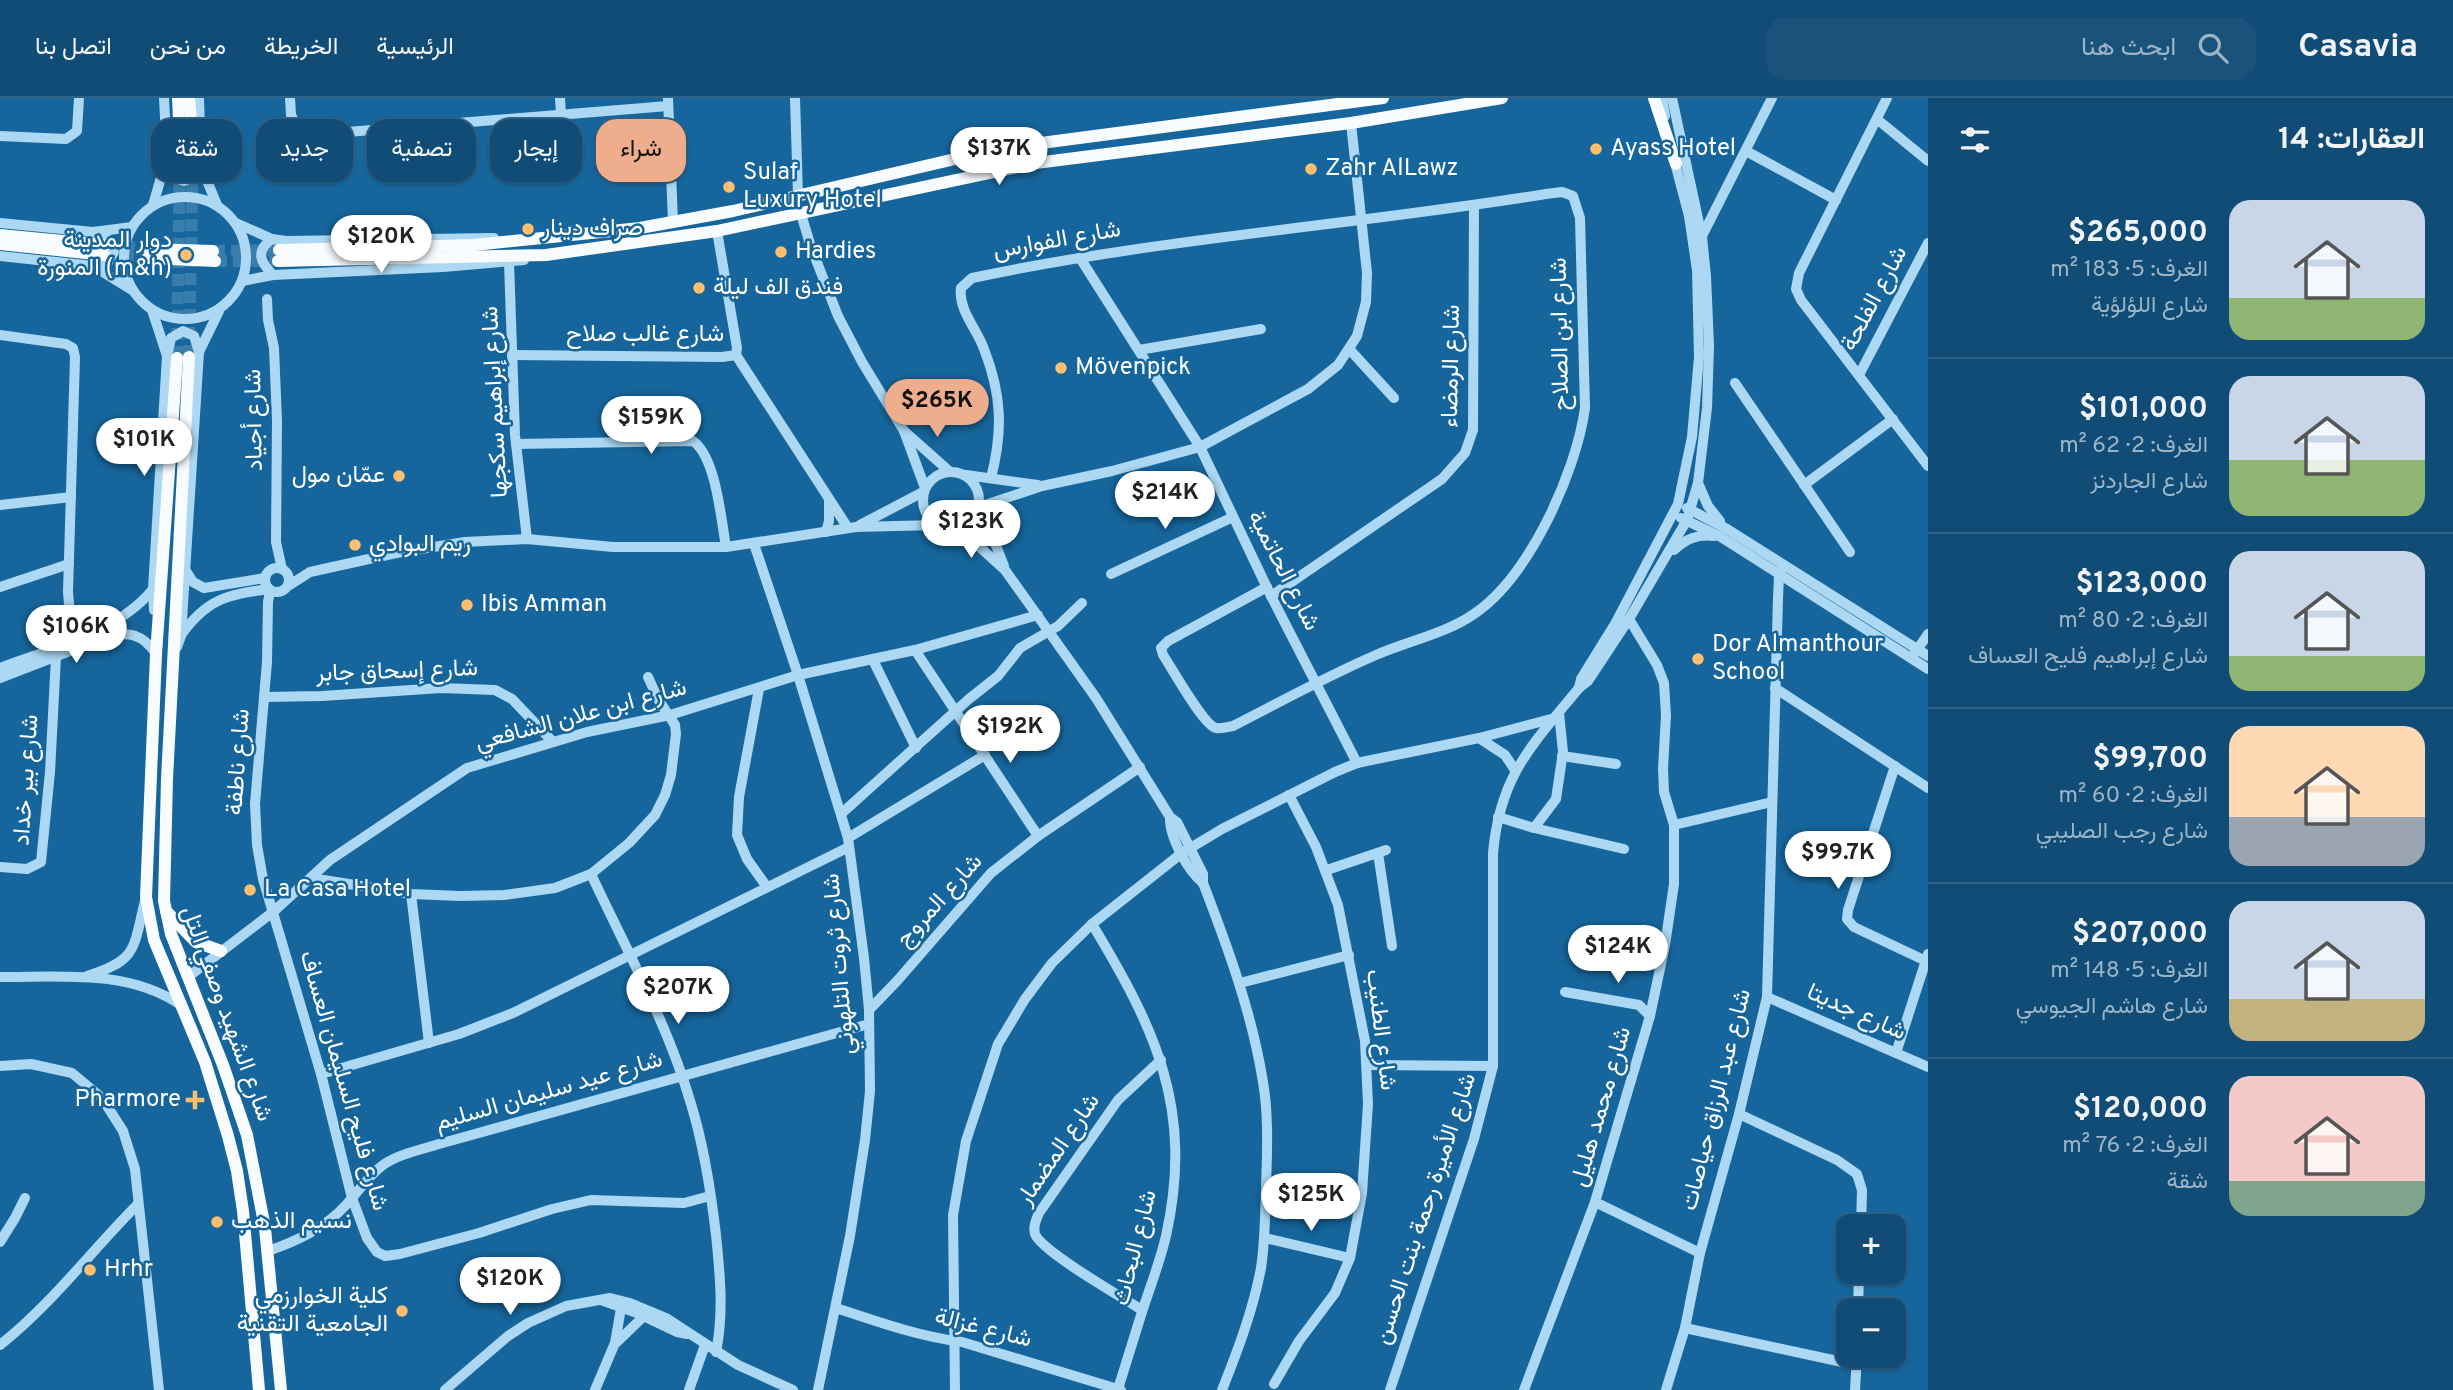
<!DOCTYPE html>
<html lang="ar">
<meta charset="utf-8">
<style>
:root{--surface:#104c76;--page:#19537b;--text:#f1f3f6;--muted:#9cb4c5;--line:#306388;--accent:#eead8d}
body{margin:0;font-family:Overpass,Vazirmatn,sans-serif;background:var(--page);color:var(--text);direction:rtl;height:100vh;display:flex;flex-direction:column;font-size:26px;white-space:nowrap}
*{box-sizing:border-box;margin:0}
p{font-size:23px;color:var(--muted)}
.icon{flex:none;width:38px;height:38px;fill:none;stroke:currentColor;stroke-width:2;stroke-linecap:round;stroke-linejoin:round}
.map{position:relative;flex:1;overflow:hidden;direction:ltr}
.side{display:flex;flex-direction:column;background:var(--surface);width:525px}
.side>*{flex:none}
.hud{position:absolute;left:21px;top:21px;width:665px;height:63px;direction:rtl;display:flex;gap:14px}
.buttons{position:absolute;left:1836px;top:1116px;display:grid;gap:14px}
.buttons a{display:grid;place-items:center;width:70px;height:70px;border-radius:14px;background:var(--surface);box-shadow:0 2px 5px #0004,0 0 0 2px var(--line);font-size:35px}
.price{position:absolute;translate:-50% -60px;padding:0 16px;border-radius:24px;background:#fff;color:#222;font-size:23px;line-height:46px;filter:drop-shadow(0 2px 4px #0008)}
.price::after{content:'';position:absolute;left:50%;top:42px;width:21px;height:16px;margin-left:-10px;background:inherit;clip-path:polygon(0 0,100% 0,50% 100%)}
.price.on{background:var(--accent);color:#111}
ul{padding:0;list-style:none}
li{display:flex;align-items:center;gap:21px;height:175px;padding:0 28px}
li+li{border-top:2px solid var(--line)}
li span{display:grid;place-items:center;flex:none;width:196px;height:140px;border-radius:21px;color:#555}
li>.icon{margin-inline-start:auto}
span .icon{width:84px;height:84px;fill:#fffc;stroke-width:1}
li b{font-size:30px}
h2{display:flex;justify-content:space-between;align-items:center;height:84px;padding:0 28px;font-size:30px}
.tag{padding:0 24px;border-radius:21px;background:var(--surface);box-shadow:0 2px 5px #0004,0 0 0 2px var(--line);font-size:24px;line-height:63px}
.tag.on{background:var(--accent);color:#111}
header{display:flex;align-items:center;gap:42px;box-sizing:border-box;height:98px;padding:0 35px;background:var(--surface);border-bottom:2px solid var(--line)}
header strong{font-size:33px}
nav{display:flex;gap:38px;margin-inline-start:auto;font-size:24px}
.search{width:490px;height:63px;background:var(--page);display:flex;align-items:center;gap:18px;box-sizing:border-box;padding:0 24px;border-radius:21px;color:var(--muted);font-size:26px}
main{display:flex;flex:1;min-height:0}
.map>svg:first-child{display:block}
</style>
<header>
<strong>Casavia</strong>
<div class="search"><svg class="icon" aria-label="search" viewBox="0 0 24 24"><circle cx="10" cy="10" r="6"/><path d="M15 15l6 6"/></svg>ابحث هنا</div>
<nav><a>الرئيسية</a><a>الخريطة</a><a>من نحن</a><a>اتصل بنا</a></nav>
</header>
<main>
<section class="side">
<h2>العقارات: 14<svg class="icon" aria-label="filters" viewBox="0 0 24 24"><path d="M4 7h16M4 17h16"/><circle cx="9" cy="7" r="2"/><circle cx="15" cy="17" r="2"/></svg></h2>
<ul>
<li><span style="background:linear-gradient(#c9d6e8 70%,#8fb573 0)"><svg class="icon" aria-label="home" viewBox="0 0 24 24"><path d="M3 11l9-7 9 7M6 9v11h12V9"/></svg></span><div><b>$265,000</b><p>الغرف: 5 · 183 m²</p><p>شارع اللؤلؤية</p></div></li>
<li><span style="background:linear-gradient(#c9d6e8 60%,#8fb573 0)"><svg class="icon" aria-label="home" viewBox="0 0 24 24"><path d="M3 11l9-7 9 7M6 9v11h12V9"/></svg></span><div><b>$101,000</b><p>الغرف: 2 · 62 m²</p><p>شارع الجاردنز</p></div></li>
<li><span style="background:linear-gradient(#c9d6e8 75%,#8fb573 0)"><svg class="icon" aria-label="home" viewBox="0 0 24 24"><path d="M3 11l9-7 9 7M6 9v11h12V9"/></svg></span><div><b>$123,000</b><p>الغرف: 2 · 80 m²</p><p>شارع إبراهيم فليح العساف</p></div></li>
<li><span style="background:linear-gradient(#ffd9b3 65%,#9aa5b1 0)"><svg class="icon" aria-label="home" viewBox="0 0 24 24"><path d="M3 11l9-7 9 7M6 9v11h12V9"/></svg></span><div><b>$99,700</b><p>الغرف: 2 · 60 m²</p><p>شارع رجب الصليبي</p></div></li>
<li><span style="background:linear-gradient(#c9d6e8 70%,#c2b280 0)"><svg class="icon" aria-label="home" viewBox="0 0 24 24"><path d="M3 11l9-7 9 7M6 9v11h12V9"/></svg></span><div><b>$207,000</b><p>الغرف: 5 · 148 m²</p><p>شارع هاشم الجيوسي</p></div></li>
<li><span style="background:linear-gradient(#f6c9c9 75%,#7fa58c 0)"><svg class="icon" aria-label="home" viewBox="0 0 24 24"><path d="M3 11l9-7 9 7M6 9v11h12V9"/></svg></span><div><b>$120,000</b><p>الغرف: 2 · 76 m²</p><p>شقة</p></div></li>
</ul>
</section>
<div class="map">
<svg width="1928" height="1292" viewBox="0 0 1928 1292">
<rect width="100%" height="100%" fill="#16669d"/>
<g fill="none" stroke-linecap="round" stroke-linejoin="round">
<g stroke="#397dac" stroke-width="12" stroke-dasharray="12 6" stroke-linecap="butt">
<path d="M105 147 149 151"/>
<path d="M213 153 279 152"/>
<path d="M104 157 148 160"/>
<path d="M215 163H278"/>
<path d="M189 259 193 45"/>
<path d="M177 260 180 43"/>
</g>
<g stroke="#add8f3" stroke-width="10">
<path d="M199 0 201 68 217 107"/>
<path d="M290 0 291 17 299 33 323 36 668 8"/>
<path d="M560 0 561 16"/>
<path d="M668 0 673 124"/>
<path d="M795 0 798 97"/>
<path d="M1662 0 1665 18"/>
<path d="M1887 0 1799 175 1796 191 1801 202 1928 368"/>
<path d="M1878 22 1928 63"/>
<path d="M0 38 66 41 77 33 79 0"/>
<path d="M1746 53 1836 102"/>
<path d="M168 63C170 73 173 80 184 83L194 78 201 68"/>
<circle cx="185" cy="160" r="61"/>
<path d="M153 107 167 59 164 0"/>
<path d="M801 116 811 149 838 218 862 264 904 333 925 390"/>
<path d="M0 125 93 134 132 129"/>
<path d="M236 125 272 141 286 143 494 140"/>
<path d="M1702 138 1772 0"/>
<path d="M272 141C255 153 260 164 273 177"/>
<path d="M0 158 93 168 132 192"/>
<path d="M1080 160 1200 349 1271 498 1357 665"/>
<path d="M509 164 515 337 527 441"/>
<path d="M94 168 107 166 114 154 108 141 97 136"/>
<path d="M242 183 273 177 443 169 524 162"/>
<path d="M267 201 268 222 274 250 277 323 276 444 282 471"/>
<path d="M152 212 167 258 153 491 154 512"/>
<path d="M0 237 66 246 73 250 75 259 68 494 72 542"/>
<path d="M1139 252 1261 231"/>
<path d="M1350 252 1394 300"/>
<path d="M168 254 171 240 183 233 194 238 199 254"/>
<path d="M512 257 722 259 736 257 737 250 717 133"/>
<path d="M736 257 848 430"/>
<path d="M1859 277 1928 145"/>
<path d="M1735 285 1850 454"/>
<path d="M904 333 949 373"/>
<path d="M516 346 693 343C716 359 721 421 726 449"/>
<circle cx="951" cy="402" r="28"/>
<path d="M966 377 1038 387"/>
<path d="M991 380C1003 333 1002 297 984 251 977 231 958 212 961 190L972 180C1161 140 1356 127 1546 96L1562 94 1573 98 1580 120 1585 310C1576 375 1529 479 1474 516 1445 536 1408 543 1376 557 1327 578 1280 604 1233 628 1228 629 1222 631 1216 630 1203 627 1172 570 1163 557L1161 550 1168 543 1267 489"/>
<path d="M1698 385 1708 408 1720 423"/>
<path d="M1804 387 1893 321"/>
<path d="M0 407 71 399"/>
<path d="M979 409 1042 388 1112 373 1200 349 1308 291 1338 267 1357 238 1366 204 1367 175 1351 25"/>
<path d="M1687 410 1727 431 1928 558"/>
<path d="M979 411 988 427 1004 468"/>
<path d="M1681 420 1721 439 1928 571"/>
<path d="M860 427 923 394"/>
<path d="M954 431 974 444 1005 472 1096 600 1170 719 1177 724 1203 776V785C1228 850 1252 915 1263 984 1269 1019 1267 1055 1266 1091 1265 1118 1265 1144 1261 1170 1253 1212 1238 1252 1222 1292"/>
<path d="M826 434 829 423V404"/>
<path d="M754 446 798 577 848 740 864 860 869 912 870 993 865 1042 850 1138 818 1292"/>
<path d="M1674 452C1686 441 1697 436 1714 438"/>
<circle cx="277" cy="482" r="12"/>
<path d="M184 470 193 484 204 490 265 480"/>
<path d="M1111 476 1233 419"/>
<path d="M288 488 310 474 396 455 465 444 527 441 613 449H726L856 429 937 427"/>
<path d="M0 489 69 466"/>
<path d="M270 493 268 504 267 564 255 706 257 747 263 781 321 976 352 1100 367 1140 377 1154 385 1158 400 1156 479 1135 552 1111 591 1102 684 1105 710 1098"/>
<path d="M1271 498 1442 381 1465 355 1473 332 1474 107"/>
<path d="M181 537C207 501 226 497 269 491"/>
<path d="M177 549 181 538 199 254 219 213"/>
<path d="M915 552 1038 738"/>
<path d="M1914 556 1928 536"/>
<path d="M873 562 916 650"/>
<path d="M0 570C50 551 119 534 153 491"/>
<path d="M0 580 106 539C129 533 143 536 156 556"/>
<path d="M1579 590 1581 581 1615 526 1678 406 1692 339 1699 259 1697 172 1689 118 1674 61"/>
<path d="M1775 590 1928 690"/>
<path d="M759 591 739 699 737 737 747 761 767 789"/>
<path d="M264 599 322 598 441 590 495 592 512 601 552 643"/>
<path d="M1479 640 1505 657 1515 672"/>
<path d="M1562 658 1616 666"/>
<path d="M1895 668 1848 812 1847 821 1854 829 1926 863"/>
<path d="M842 715 969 601 998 578 1020 550 1058 528 1082 505"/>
<path d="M1170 719C1169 739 1188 773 1203 785"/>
<path d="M1498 719 1534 730 1624 751"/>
<path d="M1674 727 1772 704"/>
<path d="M1534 730 1556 701 1563 654 1559 615"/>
<path d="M848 740 985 657"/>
<path d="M1378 755 1392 848"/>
<path d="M0 769 27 771 41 764 50 674 56 559"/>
<path d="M1327 772 1386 752"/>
<path d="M591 776C626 851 668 926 691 1006 704 1048 711 1094 716 1137 720 1176 724 1215 716 1254"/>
<path d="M311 780 411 796 461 798 504 797 555 790 591 776 629 745 655 717 665 697 671 677 676 636 675 627 658 601 648 579"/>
<path d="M411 796 429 945"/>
<path d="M1092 826C1156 932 1194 1011 1166 1138 1160 1164 1150 1189 1142 1214 1134 1240 1126 1266 1118 1291"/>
<path d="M87 878C138 862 133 851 145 803"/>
<path d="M0 879C60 879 130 871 182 908"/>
<path d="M188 879 273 814 330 762 467 670 587 634 670 617 798 577 915 552 1038 517"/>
<path d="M1240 885 1349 857"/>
<path d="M1565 894 1639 907 1650 918"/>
<path d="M1767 899 1928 969"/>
<path d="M869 912 897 883 991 775 1038 738 1140 669"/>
<path d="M1896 955 1928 856"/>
<path d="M1367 967 1493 968"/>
<path d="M0 968 31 966 72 975 102 1000 123 1033 135 1071 159 1292"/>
<path d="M321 976 459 936 513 915 849 749"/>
<path d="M1739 1016 1837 1062 1857 1076 1862 1092 1861 1129"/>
<path d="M1595 1104 1700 1155"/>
<path d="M1265 1140 1350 1160"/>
<path d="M0 1144 15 1120 25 1100"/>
<path d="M268 1153C297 1143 325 1130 346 1107 359 1093 368 1078 383 1067 399 1056 420 1052 439 1046L869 926"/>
<path d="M601 1202 637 1215 677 1234 687 1236"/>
<path d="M836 1210C878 1224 918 1238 962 1244L1121 1292"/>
<path d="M1142 1212C1122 1199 1042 1154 1035 1136 1033 1128 1036 1122 1039 1115L1118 1002 1161 962"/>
<path d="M1858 1213 1859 1174"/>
<path d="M1685 1230 1856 1267"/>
<path d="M616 1245 643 1219"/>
<path d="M0 1247C52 1206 91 1153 138 1106"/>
<path d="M1274 1286 1299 1243 1335 1195 1350 1160 1362 1095 1368 1006 1365 943 1338 807 1316 749 1289 697"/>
<path d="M445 1292 508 1238 528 1225 566 1208 610 1200 630 1205 666 1220 738 1267 793 1292"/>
<path d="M595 1292 615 1245 621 1210"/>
<path d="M689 1292 705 1247"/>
<path d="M955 1292 953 1117 966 1043 998 946 1025 901 1052 865 1092 826 1182 755 1222 731 1335 674 1357 665 1479 640 1555 620"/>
<path d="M1390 1292 1474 1041 1493 968V755C1500 677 1532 647 1579 590L1588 583 1629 521 1687 422 1698 385 1707 310 1709 248 1706 178 1702 139 1672 0"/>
<path d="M1524 1292 1595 1104 1650 918 1665 847 1674 786V727L1664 694 1663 671 1666 617 1664 585 1657 567 1629 521"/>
<path d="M1666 1292 1685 1230 1700 1155 1739 1016 1767 899 1778 500 1779 477 1783 467"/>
<path d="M1855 1292 1857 1258"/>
</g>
<g stroke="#f9fcff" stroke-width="12">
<path d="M178 0 180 43"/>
<path d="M189 0 193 45"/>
<path d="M1654 0 1676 66"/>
<path d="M0 137 105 147"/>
<path d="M0 146 104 157"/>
<path d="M149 151 213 153"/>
<path d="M279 152 474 147 640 130 733 113 955 61 1026 47 1383 0"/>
<path d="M148 160 215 163"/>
<path d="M278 163 546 157 717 133 1036 65 1351 25 1502 0"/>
<path d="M189 259 167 681 164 803 171 836 223 967 247 1037 265 1130 281 1292"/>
<path d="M177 260 156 556 146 799 154 842 205 964 228 1038 237 1073 243 1113 259 1292"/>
<path d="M166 813 196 844 221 853"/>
</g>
</g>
<g fill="#ffbf6f" stroke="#16669d" stroke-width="2.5">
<circle cx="1596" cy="51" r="7"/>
<circle cx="1311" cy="71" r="7"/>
<circle cx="729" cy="89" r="7"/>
<circle cx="528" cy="131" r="7"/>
<circle cx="781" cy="154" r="7"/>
<circle cx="186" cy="157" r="7"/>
<circle cx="699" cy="190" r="7"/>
<circle cx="1061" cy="270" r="7"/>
<circle cx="399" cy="378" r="7"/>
<circle cx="355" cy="447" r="7"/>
<circle cx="467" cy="507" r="7"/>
<circle cx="1698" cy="561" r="7"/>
<circle cx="250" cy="792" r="7"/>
<path d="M191.5 991.5h7v7h7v7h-7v7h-7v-7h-7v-7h7z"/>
<circle cx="217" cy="1124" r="7"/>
<circle cx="90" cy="1172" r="7"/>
<circle cx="402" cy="1213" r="7"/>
</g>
<g text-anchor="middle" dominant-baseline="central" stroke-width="5" stroke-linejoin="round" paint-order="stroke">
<g font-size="24" fill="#fff" stroke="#16669d" text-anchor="start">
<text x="1610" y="51">Ayass Hotel</text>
<text x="1325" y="71">Zahr AlLawz</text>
<text x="743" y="75">Sulaf<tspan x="743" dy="28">Luxury Hotel</tspan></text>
<text x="542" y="131">صراف دينار</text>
<text x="172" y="143" text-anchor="end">دوار المدينة<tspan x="172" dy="28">المنورة (m&amp;h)</tspan></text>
<text x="795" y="154">Hardies</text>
<text x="713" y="190">فندق الف ليلة</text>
<text x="1075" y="270">Mövenpick</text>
<text x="385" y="378" text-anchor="end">عمّان مول</text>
<text x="369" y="447">ريم البوادي</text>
<text x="481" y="507">Ibis Amman</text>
<text x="1712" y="547">Dor Almanthour<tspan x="1712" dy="28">School</tspan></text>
<text x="264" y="792">La Casa Hotel</text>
<text x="181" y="1002" text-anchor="end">Pharmore</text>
<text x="231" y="1124">نسيم الذهب</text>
<text x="104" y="1172">Hrhr</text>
<text x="388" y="1199" text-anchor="end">كلية الخوارزمي<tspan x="388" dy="28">الجامعية التقنية</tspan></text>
</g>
<g font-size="24" fill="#fff" stroke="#16669d">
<text transform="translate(1057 143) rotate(-10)">شارع الفوارس</text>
<text transform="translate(1875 201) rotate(-62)">شارع الفلحة</text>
<text transform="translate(1561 236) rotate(-91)">شارع ابن الصلاح</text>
<text x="645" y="237">شارع غالب صلاح</text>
<text transform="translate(1452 268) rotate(-89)">شارع الرمضاء</text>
<text transform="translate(496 304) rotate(-93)">شارع إبراهيم سكجها</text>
<text transform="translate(255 322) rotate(-91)">شارع أجياد</text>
<text transform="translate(1283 473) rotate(63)">شارع الحاتمية</text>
<text transform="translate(397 574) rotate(-2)">شارع إسحاق جابر</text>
<text transform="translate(581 618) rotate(-15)">شارع ابن علان الشافعي</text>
<text transform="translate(239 664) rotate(-86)">شارع ناطفة</text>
<text transform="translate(27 682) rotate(-86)">شارع بير خداد</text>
<text transform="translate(940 803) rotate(-48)">شارع المروج</text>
<text transform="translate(840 866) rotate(-95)">شارع ثروت التلهوني</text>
<text transform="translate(1856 915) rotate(24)">شارع جديتا</text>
<text transform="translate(226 916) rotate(70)">شارع الشهيد وصفي التل</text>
<text transform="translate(1380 932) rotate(83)">شارع الطنيب</text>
<text transform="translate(343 983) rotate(74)">شارع فليح السليمان العساف</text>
<text transform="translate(549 994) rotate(-16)">شارع عيد سليمان السليم</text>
<text transform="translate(1717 1002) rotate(-76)">شارع عبد الرزاق حياصات</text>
<text transform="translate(1602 1009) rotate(-74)">شارع محمد هليل</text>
<text transform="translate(1059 1052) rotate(-56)">شارع المضمار</text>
<text transform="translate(1426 1111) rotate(-72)">شارع الأميرة رحمة بنت الحسن</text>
<text transform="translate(1136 1150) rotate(-76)">شارع البحاث</text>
<text transform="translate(983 1231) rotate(14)">شارع غزالة</text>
</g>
</g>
</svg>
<div class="buttons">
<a>+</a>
<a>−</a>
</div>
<b class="price" style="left:999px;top:89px">$137K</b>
<b class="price" style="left:381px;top:177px">$120K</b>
<b class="price on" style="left:937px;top:341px">$265K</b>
<b class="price" style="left:651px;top:358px">$159K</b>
<b class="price" style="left:144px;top:380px">$101K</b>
<b class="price" style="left:1165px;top:433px">$214K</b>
<b class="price" style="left:971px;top:462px">$123K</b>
<b class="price" style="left:76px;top:567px">$106K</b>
<b class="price" style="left:1010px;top:667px">$192K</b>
<b class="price" style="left:1838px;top:793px">$99.7K</b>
<b class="price" style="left:1618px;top:887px">$124K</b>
<b class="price" style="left:678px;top:928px">$207K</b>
<b class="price" style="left:1311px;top:1135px">$125K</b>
<b class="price" style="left:510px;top:1219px">$120K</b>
<div class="hud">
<a class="tag on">شراء</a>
<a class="tag">إيجار</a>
<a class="tag">تصفية</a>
<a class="tag">جديد</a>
<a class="tag">شقة</a>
</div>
</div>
</main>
